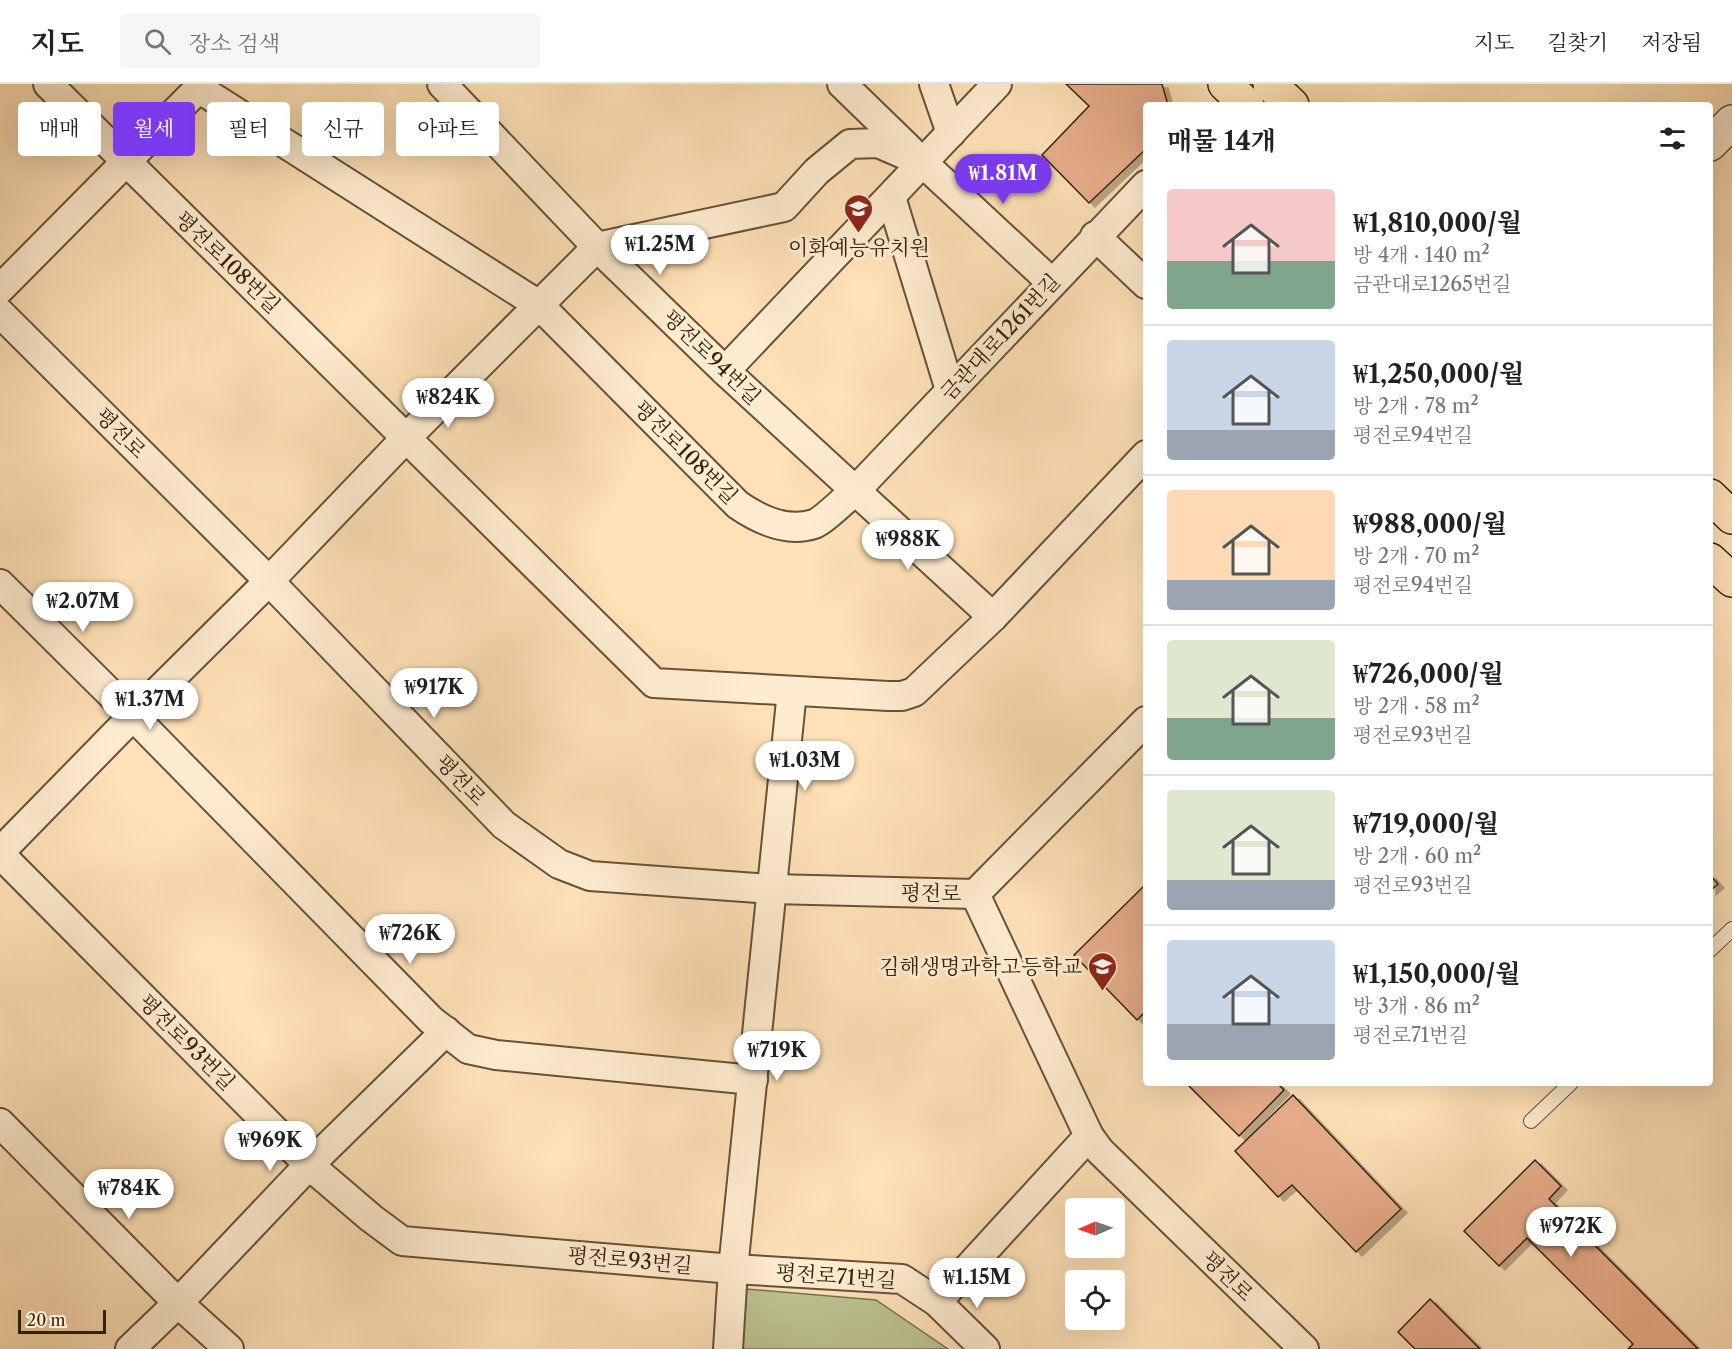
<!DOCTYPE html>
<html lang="ko">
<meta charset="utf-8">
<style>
:root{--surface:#fff;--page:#f6f6f6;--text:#222;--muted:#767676;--line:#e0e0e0;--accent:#7c3aed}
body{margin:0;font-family:"Libre Caslon Text","Noto Serif KR",serif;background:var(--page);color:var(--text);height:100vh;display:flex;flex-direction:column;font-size:22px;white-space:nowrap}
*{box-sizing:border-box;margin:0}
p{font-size:20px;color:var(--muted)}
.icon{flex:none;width:33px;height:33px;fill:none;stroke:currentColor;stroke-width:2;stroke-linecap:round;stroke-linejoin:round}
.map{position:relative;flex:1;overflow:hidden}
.side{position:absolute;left:1143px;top:18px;width:570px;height:984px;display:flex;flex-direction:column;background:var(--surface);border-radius:6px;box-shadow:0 6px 24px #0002}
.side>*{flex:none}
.top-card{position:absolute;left:18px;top:18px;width:570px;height:54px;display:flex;gap:12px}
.needle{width:39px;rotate:268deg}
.fabs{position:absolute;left:1065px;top:1114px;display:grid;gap:12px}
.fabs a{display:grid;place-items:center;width:60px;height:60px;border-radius:6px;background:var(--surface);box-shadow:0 6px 24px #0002;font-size:30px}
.scale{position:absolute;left:18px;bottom:15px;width:88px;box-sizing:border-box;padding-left:6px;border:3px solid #32230e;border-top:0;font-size:16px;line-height:21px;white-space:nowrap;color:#32230e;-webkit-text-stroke:4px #ffecd0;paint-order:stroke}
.price{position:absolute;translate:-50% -51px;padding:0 14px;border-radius:21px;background:#fff;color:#222;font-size:20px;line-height:39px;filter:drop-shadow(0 2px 3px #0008)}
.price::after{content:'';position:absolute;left:50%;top:36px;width:18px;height:14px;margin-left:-9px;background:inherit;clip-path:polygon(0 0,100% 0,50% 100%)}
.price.selected{background:var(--accent);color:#fff}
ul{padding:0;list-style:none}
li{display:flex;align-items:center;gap:18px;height:150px;padding:0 24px}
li+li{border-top:2px solid var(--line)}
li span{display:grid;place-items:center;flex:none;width:168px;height:120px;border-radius:6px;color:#555}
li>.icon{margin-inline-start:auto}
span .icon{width:72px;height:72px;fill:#fffc;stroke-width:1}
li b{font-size:26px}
h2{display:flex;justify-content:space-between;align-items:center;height:72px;padding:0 24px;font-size:26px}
.pill{padding:0 21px;border-radius:6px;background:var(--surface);box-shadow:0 6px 24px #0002;font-size:21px;line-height:54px}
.pill.selected{background:var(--accent);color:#fff}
header{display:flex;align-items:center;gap:36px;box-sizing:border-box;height:84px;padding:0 30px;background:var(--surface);border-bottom:2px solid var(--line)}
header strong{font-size:28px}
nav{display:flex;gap:33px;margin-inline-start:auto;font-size:21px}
.search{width:420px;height:54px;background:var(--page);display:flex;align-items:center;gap:15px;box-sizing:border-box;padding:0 21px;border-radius:6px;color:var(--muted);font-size:22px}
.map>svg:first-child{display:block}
</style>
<header>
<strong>지도</strong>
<div class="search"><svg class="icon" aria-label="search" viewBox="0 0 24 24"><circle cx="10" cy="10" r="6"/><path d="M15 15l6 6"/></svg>장소 검색</div>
<nav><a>지도</a><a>길찾기</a><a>저장됨</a></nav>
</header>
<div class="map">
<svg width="1732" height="1265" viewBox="0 0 1732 1265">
<defs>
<filter id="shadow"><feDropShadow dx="6" dy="4" stdDeviation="0" flood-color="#0004"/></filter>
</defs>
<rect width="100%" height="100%" fill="#ffe1b7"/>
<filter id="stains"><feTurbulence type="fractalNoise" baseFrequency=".00333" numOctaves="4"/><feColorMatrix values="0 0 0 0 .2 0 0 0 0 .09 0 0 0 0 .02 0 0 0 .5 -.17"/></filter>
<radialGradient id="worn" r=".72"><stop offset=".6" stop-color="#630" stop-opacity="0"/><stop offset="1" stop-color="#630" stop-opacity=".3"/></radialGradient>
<path fill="#bcc391" stroke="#777350" stroke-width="1.5" d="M746 1205 876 1216 948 1265H740Z"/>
<g fill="#e9ae8c" stroke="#32230e" stroke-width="1.5" filter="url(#shadow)">
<path d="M1066 0H1162L1168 21H1146V65L1089 119 1042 71 1089 22Z"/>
<path d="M1710 791 1718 800 1710 807Z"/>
<path d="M1146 800V927L1137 936 1074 871Z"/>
<path d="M1186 999H1277L1284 1006 1239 1052Z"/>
<path d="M1293 1011 1401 1125 1356 1168 1292 1101 1278 1113 1235 1067Z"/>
<path d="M1535 1076 1561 1102 1549 1115 1698 1265H1628L1633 1260 1527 1154 1499 1182 1464 1147Z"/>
<path d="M1430 1215 1480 1265H1415L1398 1248Z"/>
</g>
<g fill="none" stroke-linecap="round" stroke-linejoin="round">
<defs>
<g id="service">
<path d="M1710 866 1732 845"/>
<path d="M1531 1037 1571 999"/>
</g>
<g id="minor">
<path d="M48 0 654 599 888 612H902L914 608 993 533 1146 371"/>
<path d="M442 0 597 163 725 287 993 533"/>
<path d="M842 0 910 66"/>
<path d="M934 0 951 49"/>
<path d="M198 4 539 221 738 421C760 436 787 449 814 440 823 437 846 414 855 407L1146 101"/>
<path d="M891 113 950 306"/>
<path d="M1095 152 1146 200"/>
<path d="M0 205 203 0"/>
<path d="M0 229 269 497 504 741 559 780 590 792 772 805 975 810"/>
<path d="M725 287 997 0"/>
<path d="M0 500 133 632 431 936 468 965 496 971 753 996"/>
<path d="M1146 637 975 810 1089 1052 1100 1067 1304 1265"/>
<path d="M0 768 133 632 269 497 406 354 597 163 784 123 817 87 850 60 878 59 922 78 1051 198"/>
<path d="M0 770 309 1081 371 1134 402 1157 733 1185 902 1195 937 1218 985 1265"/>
<path d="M0 1039 178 1219 229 1265"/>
<path d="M937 1218 1089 1052"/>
<path d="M130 1265 178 1219 309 1081 446 947"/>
<path d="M728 1265 733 1185 792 607"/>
</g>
<path id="tertiary" d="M1710 60 1732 38"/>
<g id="primary">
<path d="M1225 0 1247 21"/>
<path d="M1270 0 1292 21"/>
<path d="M1710 412 1732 433"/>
<path d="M1710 476 1732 496"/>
</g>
</defs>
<use href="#service" stroke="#655238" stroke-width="16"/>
<use href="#minor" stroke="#655238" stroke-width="32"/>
<use href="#tertiary" stroke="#655238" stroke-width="36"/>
<use href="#primary" stroke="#32230e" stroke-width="36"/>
<use href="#service" stroke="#ffecd0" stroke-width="14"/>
<use href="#minor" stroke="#ffecd0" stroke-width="28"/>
<use href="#tertiary" stroke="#ffecd0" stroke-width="33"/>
<use href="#primary" stroke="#ffe1b7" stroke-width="33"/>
</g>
<defs>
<symbol id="school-pin" viewBox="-11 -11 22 30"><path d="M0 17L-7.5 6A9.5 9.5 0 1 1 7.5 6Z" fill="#8f2418" stroke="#ffecd0"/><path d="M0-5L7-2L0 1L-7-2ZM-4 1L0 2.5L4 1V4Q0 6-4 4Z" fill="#fff"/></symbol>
</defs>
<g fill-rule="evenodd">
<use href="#school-pin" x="842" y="108" width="33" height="45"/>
<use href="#school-pin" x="1086" y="866" width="33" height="45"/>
</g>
<g text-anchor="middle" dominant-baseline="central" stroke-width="6" stroke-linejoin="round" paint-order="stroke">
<g font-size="21" fill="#32230e" stroke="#ffecd0">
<text x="859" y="163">이화예능유치원</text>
<text x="1082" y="882" text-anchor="end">김해생명과학고등학교</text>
</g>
<g font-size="21" fill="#32230e" stroke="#ffecd0">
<text transform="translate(228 178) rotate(44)">평전로108번길</text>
<text transform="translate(1000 253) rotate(-47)">금관대로1261번길</text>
<text transform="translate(712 273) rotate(44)">평전로94번길</text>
<text transform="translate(121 349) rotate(45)">평전로</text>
<text transform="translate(686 368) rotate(45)">평전로108번길</text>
<text transform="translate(461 696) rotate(46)">평전로</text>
<text transform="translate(931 809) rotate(1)">평전로</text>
<text transform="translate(187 958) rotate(45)">평전로93번길</text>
<text transform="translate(630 1176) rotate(5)">평전로93번길</text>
<text transform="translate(836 1192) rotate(4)">평전로71번길</text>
<text transform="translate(1228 1192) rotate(44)">평전로</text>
</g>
</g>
<rect width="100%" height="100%" filter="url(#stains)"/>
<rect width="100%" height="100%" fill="url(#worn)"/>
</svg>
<div class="fabs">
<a><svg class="needle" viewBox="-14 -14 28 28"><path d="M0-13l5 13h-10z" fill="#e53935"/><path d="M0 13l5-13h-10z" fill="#767676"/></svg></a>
<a><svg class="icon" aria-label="locate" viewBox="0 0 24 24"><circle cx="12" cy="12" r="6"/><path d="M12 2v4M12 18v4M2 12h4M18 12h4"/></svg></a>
</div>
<div class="scale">20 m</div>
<b class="price selected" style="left:1003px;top:121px">₩1.81M</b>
<b class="price" style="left:660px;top:192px">₩1.25M</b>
<b class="price" style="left:448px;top:345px">₩824K</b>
<b class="price" style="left:908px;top:487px">₩988K</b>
<b class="price" style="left:83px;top:549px">₩2.07M</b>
<b class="price" style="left:434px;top:635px">₩917K</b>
<b class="price" style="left:150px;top:647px">₩1.37M</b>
<b class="price" style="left:805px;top:708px">₩1.03M</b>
<b class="price" style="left:410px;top:881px">₩726K</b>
<b class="price" style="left:777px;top:998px">₩719K</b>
<b class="price" style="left:270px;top:1088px">₩969K</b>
<b class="price" style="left:129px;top:1136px">₩784K</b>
<b class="price" style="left:1571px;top:1174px">₩972K</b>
<b class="price" style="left:977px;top:1225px">₩1.15M</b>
<div class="top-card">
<a class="pill">매매</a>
<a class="pill selected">월세</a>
<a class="pill">필터</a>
<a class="pill">신규</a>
<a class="pill">아파트</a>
</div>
<section class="side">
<h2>매물 14개<svg class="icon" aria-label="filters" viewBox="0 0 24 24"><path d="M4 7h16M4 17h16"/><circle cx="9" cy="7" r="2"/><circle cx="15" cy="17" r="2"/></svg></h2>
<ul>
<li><span style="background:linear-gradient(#f6c9c9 60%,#7fa58c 0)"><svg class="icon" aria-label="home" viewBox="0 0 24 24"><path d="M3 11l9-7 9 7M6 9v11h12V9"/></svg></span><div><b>₩1,810,000/월</b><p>방 4개 · 140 m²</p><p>금관대로1265번길</p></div></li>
<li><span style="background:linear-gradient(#c9d6e8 75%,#9aa5b1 0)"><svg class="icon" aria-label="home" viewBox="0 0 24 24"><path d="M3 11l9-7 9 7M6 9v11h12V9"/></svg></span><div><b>₩1,250,000/월</b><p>방 2개 · 78 m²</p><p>평전로94번길</p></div></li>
<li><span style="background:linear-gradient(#ffd9b3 75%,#9aa5b1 0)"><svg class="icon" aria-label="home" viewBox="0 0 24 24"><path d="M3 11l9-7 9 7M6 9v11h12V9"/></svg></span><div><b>₩988,000/월</b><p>방 2개 · 70 m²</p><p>평전로94번길</p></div></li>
<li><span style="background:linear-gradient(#dfe7d0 65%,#7fa58c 0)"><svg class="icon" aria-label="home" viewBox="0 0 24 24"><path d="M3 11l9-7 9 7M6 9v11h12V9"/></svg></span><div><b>₩726,000/월</b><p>방 2개 · 58 m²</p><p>평전로93번길</p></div></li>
<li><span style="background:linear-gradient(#dfe7d0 75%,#9aa5b1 0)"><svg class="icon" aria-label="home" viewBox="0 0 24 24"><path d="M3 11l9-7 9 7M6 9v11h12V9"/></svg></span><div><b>₩719,000/월</b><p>방 2개 · 60 m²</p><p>평전로93번길</p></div></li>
<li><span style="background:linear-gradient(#c9d6e8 70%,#9aa5b1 0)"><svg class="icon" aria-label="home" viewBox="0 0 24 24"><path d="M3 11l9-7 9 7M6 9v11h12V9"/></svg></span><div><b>₩1,150,000/월</b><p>방 3개 · 86 m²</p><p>평전로71번길</p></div></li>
</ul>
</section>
</div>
